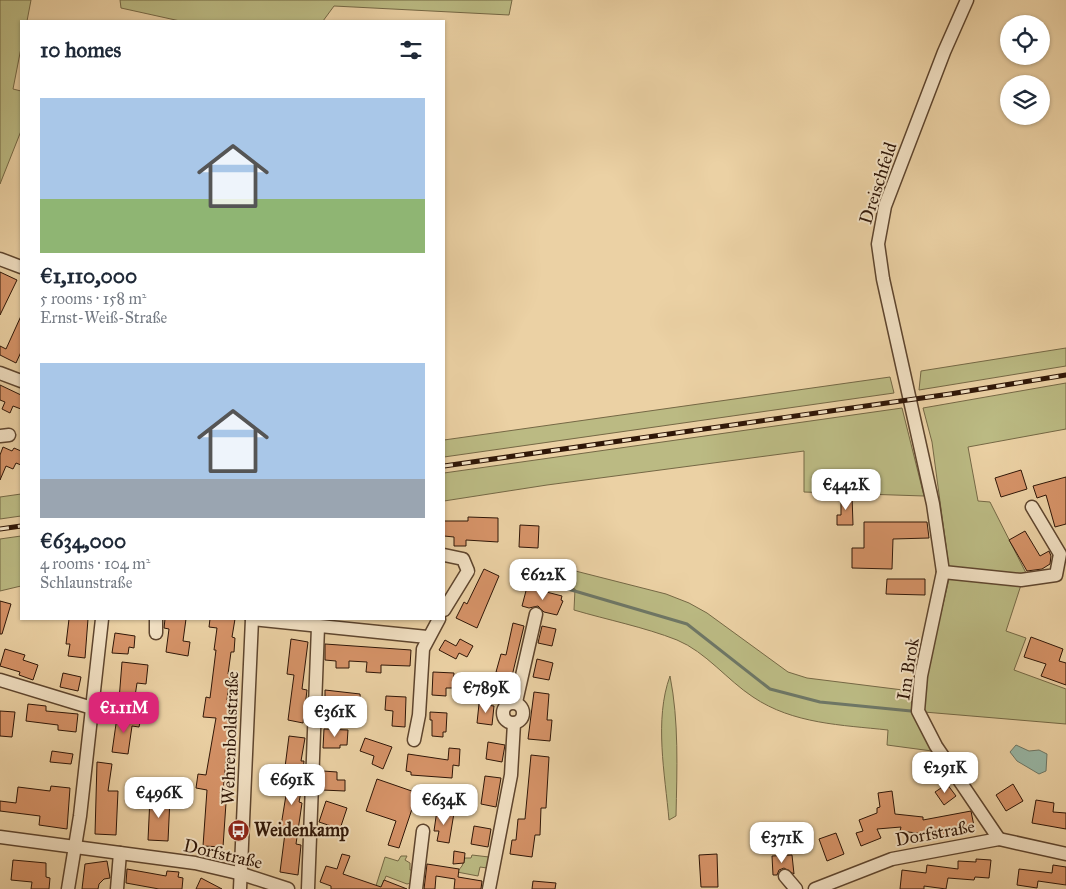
<!DOCTYPE html>
<meta charset="utf-8">
<style>
:root{--surface:#fff;--page:#f2f2f3;--text:#1f2937;--muted:#747a83;--accent:#db2777}
body{margin:0;font-family:"IM FELL Great Primer",serif;background:var(--page);color:var(--text);height:100vh;display:flex;flex-direction:column;font-size:19px;white-space:nowrap}
*{box-sizing:border-box;margin:0}
p{font-size:16px;color:var(--muted)}
.icon{flex:none;width:28px;height:28px;fill:none;stroke:currentColor;stroke-width:2;stroke-linecap:round;stroke-linejoin:round}
.map{position:relative;flex:1;overflow:hidden}
.panel{position:absolute;left:20px;top:20px;width:425px;height:600px;display:flex;flex-direction:column;background:var(--surface);border-radius:0px;box-shadow:0 1px 4px #0004}
.panel>*{flex:none}
.controls{position:absolute;left:1000px;top:15px;display:grid;gap:10px}
.controls a{display:grid;place-items:center;width:50px;height:50px;border-radius:50%;background:var(--surface);box-shadow:0 1px 4px #0004;font-size:25px}
.price{position:absolute;translate:-50% -42px;padding:0 11px;border-radius:10px;background:#fff;color:#222;font-size:16px;line-height:32px;filter:drop-shadow(0 1px 2px #0008)}
.price::after{content:'';position:absolute;left:50%;top:30px;width:15px;height:11px;margin-left:-8px;background:inherit;clip-path:polygon(0 0,100% 0,50% 100%)}
.price.active{background:var(--accent);color:#fff}
ul{padding:0;list-style:none}
li{display:grid;align-content:center;gap:10px;height:265px;padding:0 20px}
li span{display:grid;place-items:center;height:155px;border-radius:0px;color:#555}
li>.icon{margin-inline-start:auto}
span .icon{width:90px;height:90px;fill:#fffc;stroke-width:1}
li b{font-size:21px}
h2{display:flex;justify-content:space-between;align-items:center;height:60px;padding:0 20px;font-size:21px}
.map>svg:first-child{display:block}
</style>
<div class="map">
<svg width="1066" height="889" viewBox="0 0 1066 889">
<rect width="100%" height="100%" fill="#ebd1a4"/>
<filter id="stains"><feTurbulence type="fractalNoise" baseFrequency=".004" numOctaves="4"/><feColorMatrix values="0 0 0 0 .2 0 0 0 0 .09 0 0 0 0 .02 0 0 0 .5 -.17"/></filter>
<radialGradient id="worn" r=".72"><stop offset=".6" stop-color="#630" stop-opacity="0"/><stop offset="1" stop-color="#630" stop-opacity=".3"/></radialGradient>
<g fill="#bbba83" stroke="#756845">
<path d="M0 0H31L27 21H21V48L13 89 21 91V131L0 184Z"/>
<path d="M120 0H512L509 15 334 6 323 21H180L121 8Z"/>
<path d="M1066 348V366L919 390 921 371Z"/>
<path d="M890 377 894 393 444 457V440Z"/>
<path d="M1066 383V429L968 447 978 501 990 502 1027 575 949 568 932 442 923 408Z"/>
<path d="M902 408 924 496 804 492V451L547 485 444 501V473Z"/>
<path d="M21 494V516L0 519V497Z"/>
<path d="M21 536V586L0 591V539Z"/>
<path d="M544 563 666 594 689 603 707 613 788 672 807 678 911 691 912 711 932 751 887 745 888 730C842 725 793 724 753 697 727 680 706 652 677 640 644 627 608 620 574 610L575 589 544 576Z"/>
<path d="M949 579 1021 585 1006 631 1026 638 1014 670 1066 689V724L924 712 926 677Z"/>
<path d="M670 676C679 721 677 770 676 816L669 820C665 774 654 720 670 676Z"/>
<path d="M472 855 489 857 487 868 480 867 478 876 457 872 462 866 465 858H471Z"/>
<path d="M401 856H407L405 860 410 863V870H413L411 883 407 884 386 876 381 889H375L385 857 398 861Z"/>
</g>
<path fill="#98b7a6" stroke="#6e7766" d="M1016 745 1029 751 1039 750 1047 754 1046 771 1039 774 1017 761 1010 752Z"/>
<g fill="none" stroke-linecap="round" stroke-linejoin="round">
<path stroke="#6e7766" stroke-width="3" d="M527 577 687 624 770 689 820 702 911 711"/>
</g>
<g fill="#d69368" stroke="#2f1607">
<path d="M0 272 17 280 0 315Z"/>
<path d="M21 316V352L16 363 0 355V346L6 349Z"/>
<path d="M0 385 21 395V409L13 406 10 413 2 409 5 402 0 400Z"/>
<path d="M3 447 12 451 14 448 21 451V465L16 463 13 469 6 466 0 480V455Z"/>
<path d="M1021 470 1027 489 1001 497 995 478Z"/>
<path d="M1066 477V524L1055 527 1046 495 1037 498 1033 486Z"/>
<path d="M841 495H852L853 525H837V515H841Z"/>
<path d="M468 517 498 518V542L466 540V546H454V537L444 536V521H468Z"/>
<path d="M864 522H927L929 538 893 539 892 569 852 568V548H864Z"/>
<path d="M520 525 539 526 538 548 519 547Z"/>
<path d="M1025 531 1040 556 1049 551 1051 556 1050 564 1042 569 1027 571 1009 540Z"/>
<path d="M484 569 499 576 477 628 456 618 464 602 467 604Z"/>
<path d="M887 579H925V595L886 594Z"/>
<path d="M527 587 562 596 561 600 563 601 557 615 544 612 538 606 529 608 522 606Z"/>
<path d="M0 601 11 604 2 634H0Z"/>
<path d="M69 619H88L85 658 68 656 70 644H66Z"/>
<path d="M165 619H186L183 641 190 642 188 656 166 652 169 629 164 628Z"/>
<path d="M210 619H235L232 637 235 638 234 652H231L228 674H230L227 700 232 701 222 802 226 803 223 847 203 846 207 790 196 788 198 774 206 775 216 718 203 717 206 697 210 698 216 650H214L217 628 209 627Z"/>
<path d="M513 623 524 626 512 676 496 672 501 654 506 655Z"/>
<path d="M542 626 556 629 552 646 538 643Z"/>
<path d="M115 633 135 636 134 648 129 647 128 654 112 653Z"/>
<path d="M1031 637 1063 649 1059 661 1066 663V685L1041 676 1046 664 1024 657Z"/>
<path d="M291 639 308 642 302 689 307 690 303 723 288 720 294 675 287 674Z"/>
<path d="M460 639 473 646 467 657 459 653 456 659 439 650 445 640 456 646Z"/>
<path d="M325 644 411 650 410 666 381 665V673L366 672 367 662 349 661V668H336V661L325 660Z"/>
<path d="M5 649 25 655 23 660 38 665 33 680 19 675 20 672 0 666Z"/>
<path d="M537 659 553 663 549 680 533 677Z"/>
<path d="M122 662 148 665 146 684 137 683 134 703 119 700Z"/>
<path d="M433 672 454 673 453 688H446V696L432 695Z"/>
<path d="M63 673 81 677 78 691 60 687Z"/>
<path d="M325 690 360 694 361 709 348 711 347 708H339V705L325 706Z"/>
<path d="M534 692 549 694 547 720H552L550 741 528 739Z"/>
<path d="M386 696 406 697 405 727 392 726 393 711 385 710Z"/>
<path d="M28 704 46 706V711L78 714 76 732 58 730V725L26 721Z"/>
<path d="M479 704 494 706 492 725 477 723Z"/>
<path d="M0 711 15 712 12 737 0 736Z"/>
<path d="M430 712 447 713 446 732H443V737L432 736V720H430Z"/>
<path d="M130 716 141 718 139 727 132 726 128 754 112 752 117 717 130 719Z"/>
<path d="M324 729 348 730 347 745H340V748H323Z"/>
<path d="M289 736 305 738 301 761H304L301 790 293 789 301 792 299 802 302 803 296 844 301 845 298 875 280 872 285 833 280 832 287 789H284L286 775H284Z"/>
<path d="M365 738 392 747 383 769 372 764 374 756 360 751Z"/>
<path d="M488 742 505 745 502 762 486 759Z"/>
<path d="M449 748 460 749 459 766 453 765 452 778 411 775V772L406 771 408 754 448 760Z"/>
<path d="M52 751 73 754 71 764 50 762Z"/>
<path d="M531 755 549 757 546 808H541L540 835H535L532 857 510 854 512 840H516L518 819H525Z"/>
<path d="M97 762 112 764 108 791H118L116 835 95 834Z"/>
<path d="M323 771 337 772V780H345V791L322 790Z"/>
<path d="M485 776 501 778 496 807 481 804Z"/>
<path d="M377 779 429 797 425 809 413 806 399 848 388 845 396 821 366 811Z"/>
<path d="M947 784 956 796 944 805 935 792Z"/>
<path d="M1013 784 1023 801 1006 811 996 795Z"/>
<path d="M51 786 70 788 67 829 39 825 40 816 0 811V801L16 803 18 787 50 791Z"/>
<path d="M892 791 895 814 923 817V820L971 811 975 831 933 838V835L900 831 901 827 877 829 881 838 861 846 856 833 863 831 859 820 877 813V808L880 807 878 793Z"/>
<path d="M150 797 170 798 168 841 148 840Z"/>
<path d="M1036 800 1054 803 1053 812 1066 813V829L1032 823Z"/>
<path d="M326 801 347 808 340 829 319 822Z"/>
<path d="M437 810 454 813 449 843 437 841 439 831H434Z"/>
<path d="M474 826 491 829 488 847 471 844Z"/>
<path d="M836 833 844 854 827 861 819 839Z"/>
<path d="M454 851 465 853 464 863 453 864Z"/>
<path d="M342 854 350 856 343 874 381 887 384 880 407 889H331V886L320 882 326 866 337 869Z"/>
<path d="M717 854 718 887H701L699 855Z"/>
<path d="M792 855 794 874 784 868 779 870 777 875H773L772 856Z"/>
<path d="M976 859 991 860 989 878 975 877 974 880 948 878 946 889 924 886V889H900L902 870 926 873 927 865 958 869V861L976 862Z"/>
<path d="M13 860 46 863V877L50 878 49 889H31L32 882 11 880Z"/>
<path d="M107 861 110 878 104 879 99 884 98 889H82L85 864Z"/>
<path d="M427 864 459 869 458 877 482 881 481 889H454L455 879 436 876 435 889H424Z"/>
<path d="M1053 865 1066 867V885L1038 881 1037 888 1017 885 1019 869 1052 873Z"/>
<path d="M127 869 166 876 167 871 179 872 178 877 183 878 182 889H159L126 883Z"/>
<path d="M201 878 222 889H196Z"/>
<path d="M533 881 556 883 555 889H532Z"/>
</g>
<g fill="none" stroke-linecap="round" stroke-linejoin="round">
<defs>
<g id="minor">
<path d="M967 0 944 52 885 206 878 244 883 279 933 504 943 572 921 676 918 711 936 746 999 839"/>
<path d="M0 259 21 267"/>
<path d="M0 373 21 381"/>
<path d="M0 436 9 435"/>
<path d="M444 555 463 559 468 571 444 610"/>
<path d="M943 572 1021 580 1056 575 1060 554 1032 507"/>
<path d="M252 619 427 637"/>
<path d="M156 633V619"/>
<path d="M0 680 92 708"/>
<path d="M516 702 536 614"/>
<circle cx="513" cy="713" r="10"/>
<path d="M414 740 419 715 423 649 439 619"/>
<path d="M0 837 195 863 242 874 288 889"/>
<path d="M785 876 796 889"/>
<path d="M68 889 80 816 102 619"/>
<path d="M117 889 120 853"/>
<path d="M240 889 252 619"/>
<path d="M308 889 318 627"/>
<path d="M416 889 423 831"/>
<path d="M489 889 511 775 514 723"/>
<path d="M815 889 892 859 999 839 1066 854"/>
</g>
</defs>
<use href="#minor" stroke="#5e452e" stroke-width="15"/>
<use href="#minor" stroke="#f2e1c4" stroke-width="12"/>
<defs>
<g id="rail">
<path d="M444 466 950 394 1066 375"/>
<path d="M0 529 21 526"/>
</g>
</defs>
<use href="#rail" stroke="#2f1607" stroke-width="5"/>
<use href="#rail" stroke="#f2e1c4" stroke-width="3" stroke-dasharray="9" stroke-linecap="butt"/>
</g>
<defs>
<symbol id="bus-disc" viewBox="-11 -11 22 22"><circle r="9.5" fill="#8f2418" stroke="#f2e1c4"/><path d="M-5-6H5V4H4V6H2V4H-2V6H-4V4H-5ZM-3.5-4V0h7V-4ZM-3.5 1.2v1.5H-2V1.2ZM2 1.2v1.5H3.5V1.2Z" fill="#fff"/></symbol>
</defs>
<g fill-rule="evenodd">
<use href="#bus-disc" x="226" y="818" width="25" height="25"/>
</g>
<g text-anchor="middle" dominant-baseline="central" stroke-width="4" stroke-linejoin="round" paint-order="stroke">
<g font-size="18" fill="#2f1607" stroke="#f2e1c4">
<text transform="translate(878 183) rotate(-72)">Dreischfeld</text>
<text transform="translate(908 669) rotate(-81)">Im Brok</text>
<text transform="translate(230 738) rotate(-88)">Wehrenboldstraße</text>
<text transform="translate(935 833) rotate(-10)">Dorfstraße</text>
<text transform="translate(223 854) rotate(13)">Dorfstraße</text>
</g>
<g font-size="18" font-weight="bold" fill="#2f1607" stroke="#f2e1c4" text-anchor="start">
<text x="254" y="830">Weidenkamp</text>
</g>
</g>
<rect width="100%" height="100%" filter="url(#stains)"/>
<rect width="100%" height="100%" fill="url(#worn)"/>
</svg>
<div class="controls">
<a><svg class="icon" aria-label="locate" viewBox="0 0 24 24"><circle cx="12" cy="12" r="6"/><path d="M12 2v4M12 18v4M2 12h4M18 12h4"/></svg></a>
<a><svg class="icon" aria-label="layers" viewBox="0 0 24 24"><path d="M12 4l9 5-9 5-9-5zM3 14l9 5 9-5"/></svg></a>
</div>
<b class="price" style="left:846px;top:511px">€442K</b>
<b class="price" style="left:543px;top:601px">€622K</b>
<b class="price" style="left:486px;top:714px">€789K</b>
<b class="price active" style="left:124px;top:734px">€1.11M</b>
<b class="price" style="left:335px;top:738px">€361K</b>
<b class="price" style="left:945px;top:794px">€291K</b>
<b class="price" style="left:292px;top:806px">€691K</b>
<b class="price" style="left:159px;top:819px">€496K</b>
<b class="price" style="left:444px;top:826px">€634K</b>
<b class="price" style="left:782px;top:864px">€371K</b>
<section class="panel">
<h2>10 homes<svg class="icon" aria-label="filters" viewBox="0 0 24 24"><path d="M4 7h16M4 17h16"/><circle cx="9" cy="7" r="2"/><circle cx="15" cy="17" r="2"/></svg></h2>
<ul>
<li><span style="background:linear-gradient(#a9c7e8 65%,#8fb573 0)"><svg class="icon" aria-label="home" viewBox="0 0 24 24"><path d="M3 11l9-7 9 7M6 9v11h12V9"/></svg></span><div><b>€1,110,000</b><p>5 rooms · 158 m²</p><p>Ernst-Weiß-Straße</p></div></li>
<li><span style="background:linear-gradient(#a9c7e8 75%,#9aa5b1 0)"><svg class="icon" aria-label="home" viewBox="0 0 24 24"><path d="M3 11l9-7 9 7M6 9v11h12V9"/></svg></span><div><b>€634,000</b><p>4 rooms · 104 m²</p><p>Schlaunstraße</p></div></li>
</ul>
</section>
</div>
